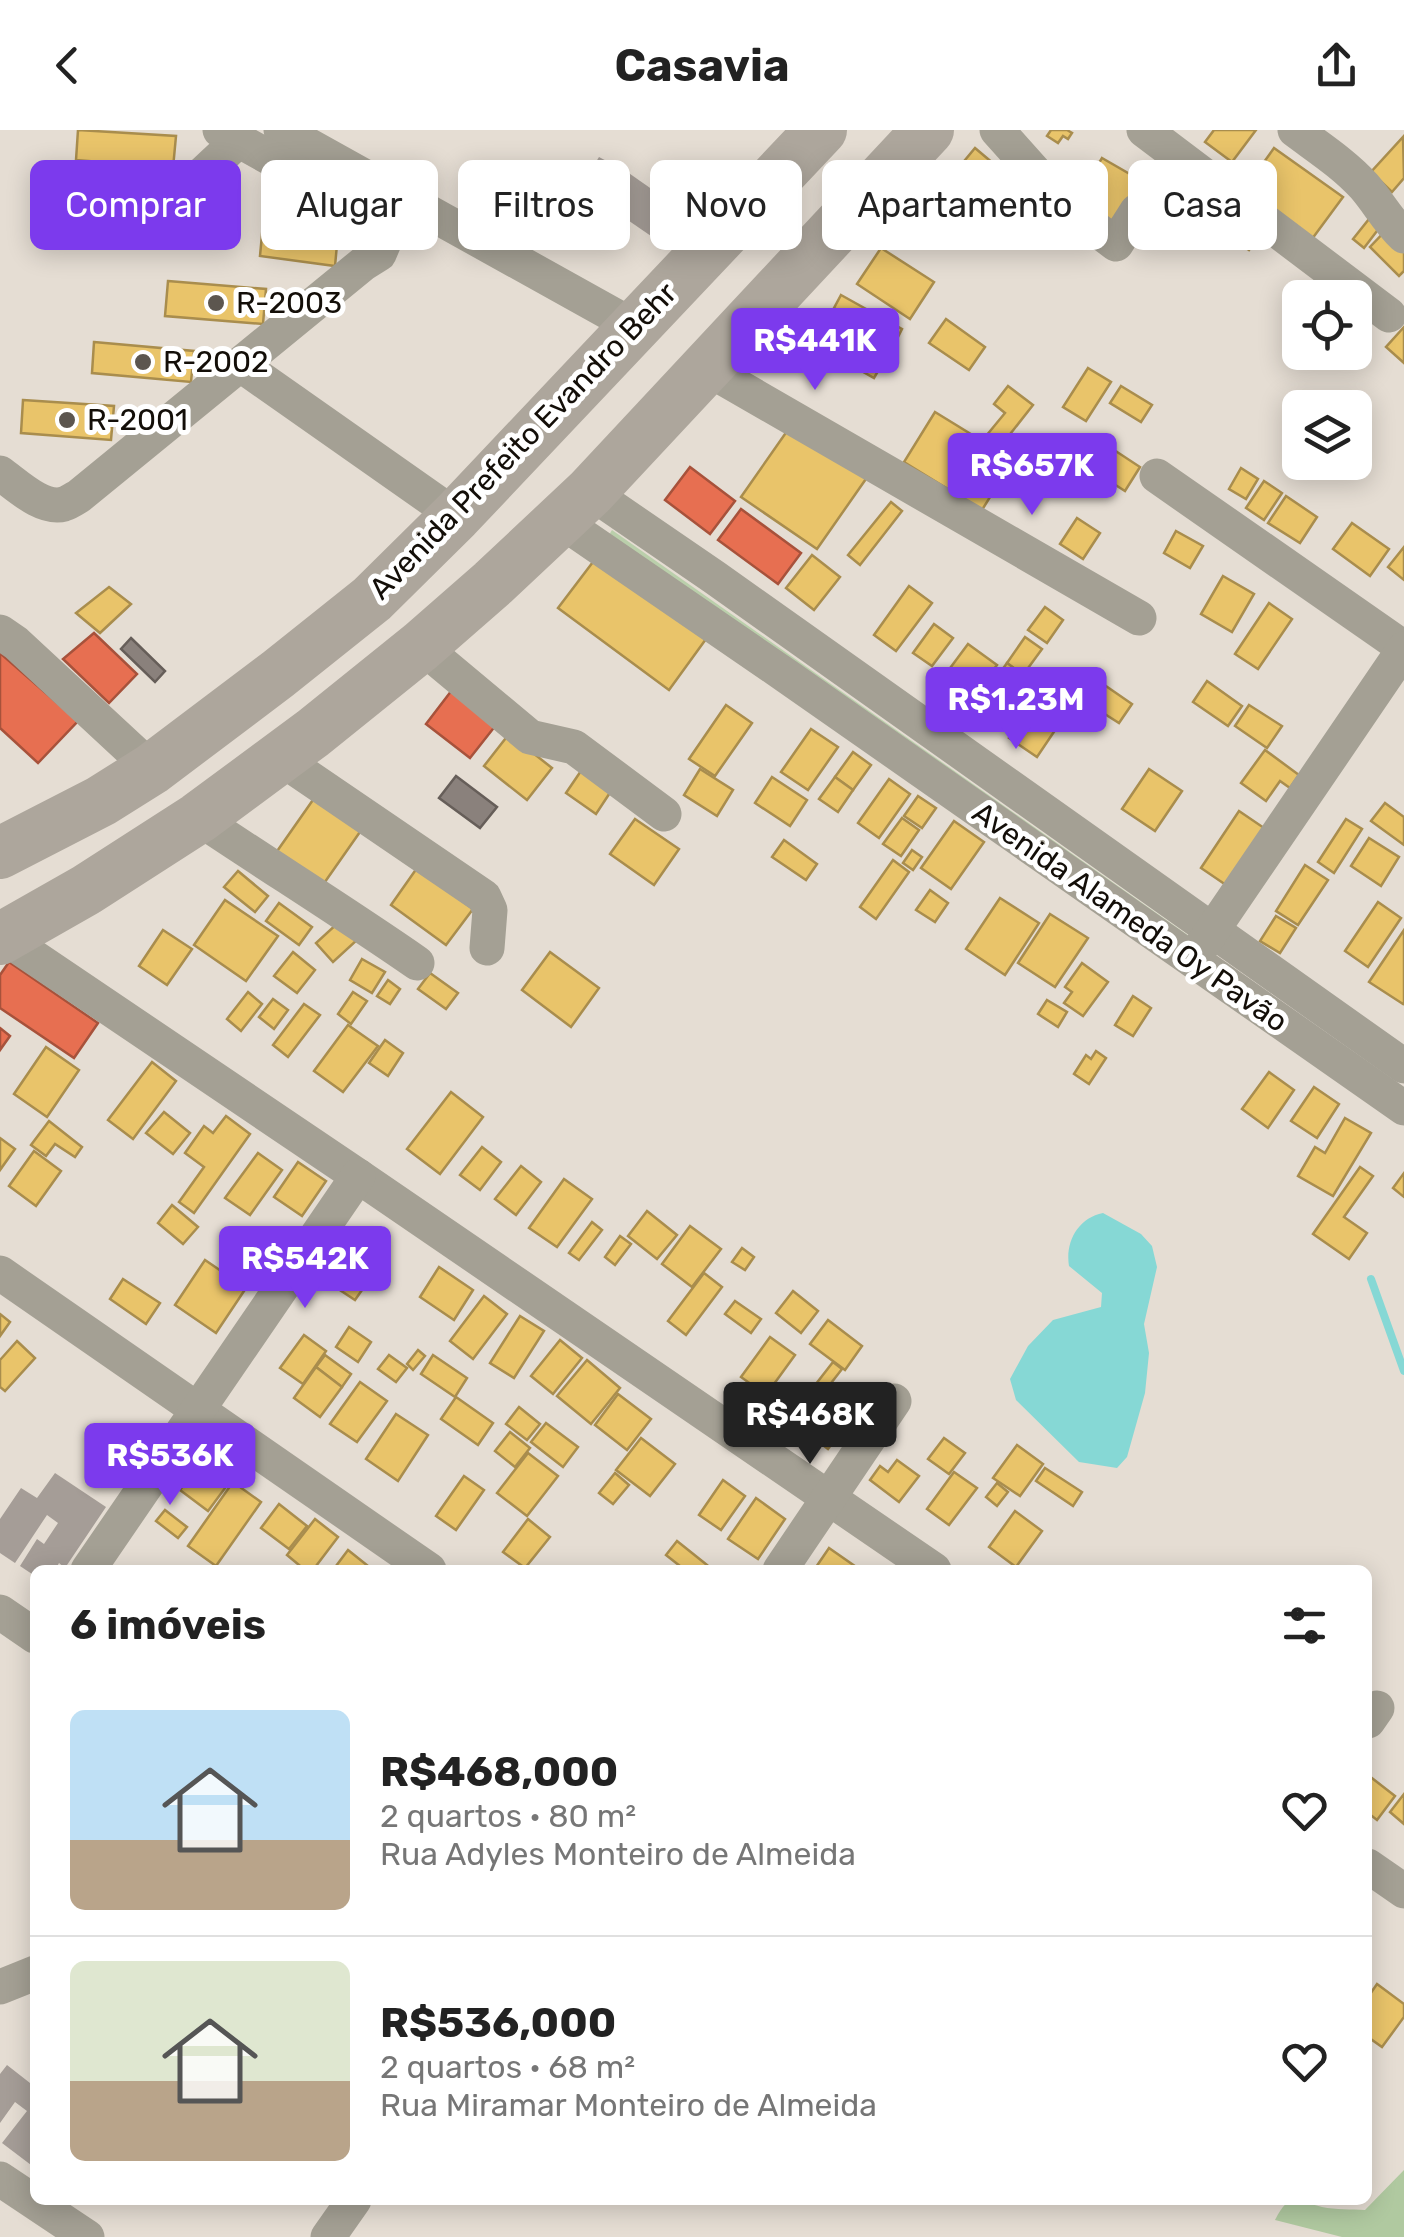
<!DOCTYPE html>
<html lang="pt">
<meta charset="utf-8">
<style>
:root{--surface:#fff;--page:#f2f2f2;--text:#222;--muted:#767676;--line:#e0e0e0;--accent:#7c3aed}
body{margin:0;font-family:Rubik,sans-serif;background:var(--page);color:var(--text);height:100vh;display:flex;flex-direction:column;font-size:38px;white-space:nowrap}
*{box-sizing:border-box;margin:0}
p{font-size:32px;color:var(--muted)}
.icon{flex:none;width:55px;height:55px;fill:none;stroke:currentColor;stroke-width:2;stroke-linecap:round;stroke-linejoin:round}
.map{position:relative;flex:1;overflow:hidden}
.sheet{position:absolute;left:30px;top:1435px;width:1342px;height:640px;display:flex;flex-direction:column;background:var(--surface);border-radius:15px;box-shadow:0 5px 25px #0003}
.sheet>*{flex:none}
.banner{position:absolute;left:30px;top:30px;width:1345px;height:90px;display:flex;gap:20px}
.controls{position:absolute;left:1282px;top:150px;display:grid;gap:20px}
.controls a{display:grid;place-items:center;width:90px;height:90px;border-radius:15px;background:var(--surface);box-shadow:0 5px 25px #0003;font-size:50px}
.price{position:absolute;translate:-50% -85px;padding:0 22px;border-radius:10px;background:var(--accent);color:#fff;font-size:32px;line-height:65px;filter:drop-shadow(0 2px 5px #0008)}
.price::after{content:'';position:absolute;left:50%;top:60px;width:30px;height:22px;margin-left:-15px;background:inherit;clip-path:polygon(0 0,100% 0,50% 100%)}
.price.current{background:#222;color:#fff}
ul{padding:0;list-style:none}
li{display:flex;align-items:center;gap:30px;height:250px;padding:0 40px}
li+li{border-top:2px solid var(--line)}
li span{display:grid;place-items:center;flex:none;width:280px;height:200px;border-radius:15px;color:#555}
li>.icon{margin-inline-start:auto}
span .icon{width:120px;height:120px;fill:#fffc;stroke-width:1}
li b{font-size:42px}
h2{display:flex;justify-content:space-between;align-items:center;height:120px;padding:0 40px;font-size:42px}
.pill{padding:0 35px;border-radius:15px;background:var(--surface);box-shadow:0 5px 25px #0003;font-size:35px;line-height:90px}
.pill.current{background:var(--accent);color:#fff}
header{display:flex;justify-content:space-between;align-items:center;height:130px;padding:0 40px;background:var(--surface);font-size:45px;font-weight:700}
.map>svg:first-child{display:block}
</style>
<header><svg class="icon" aria-label="back" viewBox="0 0 24 24"><path d="M15 5l-7 7 7 7"/></svg>Casavia<svg class="icon" aria-label="share" viewBox="0 0 24 24"><path d="M12 15V3M7 8l5-5 5 5M5 13v7h14v-7"/></svg></header>
<div class="map">
<svg width="1404" height="2107" viewBox="0 0 1404 2107">
<rect width="100%" height="100%" fill="#e5ddd3"/>
<path fill="#bacfab" d="M612 400 1189 806 1186 810 609 405Z"/>
<path fill="#b0c9a0" d="M1404 2040V2107H1342L1275 2090C1290 2060 1297 2071 1322 2077 1336 2080 1351 2079 1365 2080Z"/>
<path fill="#86d8d5" d="M1103 1083 1141 1104 1152 1116 1157 1137 1144 1194 1149 1223 1145 1263 1127 1327 1117 1338 1079 1332 1016 1270 1010 1249 1028 1216 1053 1190 1101 1177 1102 1163 1069 1136C1065 1112 1078 1088 1103 1083Z"/>
<g fill="#e9c46a" stroke="#a98d4d" stroke-width="2.5">
<path d="M78 0 176 6 173 38 76 30Z"/>
<path d="M1051 0H1067L1072 3 1068 9 1063 6 1058 13 1047 6Z"/>
<path d="M1214 0H1256L1232 32 1205 12Z"/>
<path d="M1403 7 1404 48 1392 62 1371 42Z"/>
<path d="M975 18 1014 51 965 110 926 77Z"/>
<path d="M1274 18 1343 67 1312 109 1244 60Z"/>
<path d="M1102 28 1147 54 1118 102 1073 76Z"/>
<path d="M1153 60 1182 79 1161 112 1132 93Z"/>
<path d="M1230 80 1262 103 1249 120 1217 97Z"/>
<path d="M1369 89 1380 97 1364 118 1353 109Z"/>
<path d="M263 94 338 104 335 136 260 126Z"/>
<path d="M1389 97 1404 112V141L1399 146 1370 117Z"/>
<path d="M881 118 934 152 910 189 857 154Z"/>
<path d="M168 151 266 159 263 194 165 186Z"/>
<path d="M841 165 902 199 895 213 834 178Z"/>
<path d="M946 189 985 217 969 240 929 213Z"/>
<path d="M846 191 892 217 874 248 828 222Z"/>
<path d="M1404 197V233L1386 217Z"/>
<path d="M94 212 194 221 191 252 92 243Z"/>
<path d="M1088 238 1111 252 1086 291 1063 277Z"/>
<path d="M1008 256 1033 275 1000 317 986 306 1005 283 994 274Z"/>
<path d="M1121 256 1152 275 1141 292 1110 273Z"/>
<path d="M23 270 114 276 111 310 21 303Z"/>
<path d="M935 282 1013 330 982 380 904 332Z"/>
<path d="M792 294 868 346 817 419 741 367Z"/>
<path d="M1108 316 1140 337 1125 361 1092 340Z"/>
<path d="M1241 338 1258 349 1246 369 1229 359Z"/>
<path d="M1264 351 1282 363 1264 390 1246 378Z"/>
<path d="M1286 366 1317 387 1300 413 1268 393Z"/>
<path d="M891 372 902 381 860 435 848 425Z"/>
<path d="M1077 388 1100 403 1083 429 1060 414Z"/>
<path d="M1352 393 1389 419 1370 446 1333 419Z"/>
<path d="M1176 401 1203 416 1190 438 1164 423Z"/>
<path d="M1404 417V450L1388 437Z"/>
<path d="M812 425 840 447 814 480 786 458Z"/>
<path d="M596 428 706 509 669 560 558 478Z"/>
<path d="M1223 446 1254 464 1232 502 1201 484Z"/>
<path d="M909 456 932 473 896 521 874 505Z"/>
<path d="M109 457 131 474 100 503 76 483Z"/>
<path d="M1269 473 1292 489 1258 539 1235 524Z"/>
<path d="M1045 477 1063 490 1047 513 1028 500Z"/>
<path d="M934 494 953 508 932 536 913 523Z"/>
<path d="M1025 507 1042 519 1023 545 1007 533Z"/>
<path d="M968 514 997 535 964 578 936 557Z"/>
<path d="M1007 533 1033 552 999 599 973 580Z"/>
<path d="M1207 551 1242 576 1228 596 1193 572Z"/>
<path d="M1046 554 1074 572 1037 627 1009 608Z"/>
<path d="M1103 554 1132 574 1119 593 1089 574Z"/>
<path d="M726 575 752 593 715 646 689 629Z"/>
<path d="M1249 575 1282 596 1267 618 1235 596Z"/>
<path d="M811 599 838 617 808 660 781 642Z"/>
<path d="M509 604 552 638 527 670 484 636Z"/>
<path d="M1265 620 1299 645 1290 658 1280 651 1266 671 1241 653Z"/>
<path d="M853 622 871 635 853 660 835 647Z"/>
<path d="M585 635 615 655 596 684 566 663Z"/>
<path d="M700 639 733 660 717 686 684 665Z"/>
<path d="M1149 639 1182 661 1155 701 1122 679Z"/>
<path d="M772 647 807 670 790 696 755 673Z"/>
<path d="M835 647 853 660 838 682 819 669Z"/>
<path d="M889 649 910 664 879 708 858 693Z"/>
<path d="M918 666 936 678 922 698 904 686Z"/>
<path d="M315 667 362 699 320 759 273 727Z"/>
<path d="M1385 673 1404 687V715L1371 691Z"/>
<path d="M1239 681 1267 700 1229 757 1201 738Z"/>
<path d="M902 688 919 700 901 726 883 714Z"/>
<path d="M635 689 679 719 654 755 610 724Z"/>
<path d="M1346 689 1362 699 1334 743 1318 732Z"/>
<path d="M954 691 984 712 951 759 921 738Z"/>
<path d="M1369 708 1399 727 1381 756 1351 736Z"/>
<path d="M784 710 817 734 806 750 772 727Z"/>
<path d="M912 720 922 727 913 740 903 733Z"/>
<path d="M893 730 909 742 876 789 860 777Z"/>
<path d="M1305 735 1328 750 1298 795 1276 781Z"/>
<path d="M417 738 473 779 446 815 391 775Z"/>
<path d="M238 741 268 766 255 782 224 757Z"/>
<path d="M930 760 948 773 935 792 916 780Z"/>
<path d="M1000 768 1039 793 1005 845 966 819Z"/>
<path d="M225 770 278 806 246 851 194 815Z"/>
<path d="M1378 772 1401 788 1368 837 1345 821Z"/>
<path d="M279 773 312 797 299 815 266 791Z"/>
<path d="M1050 784 1088 808 1055 857 1018 833Z"/>
<path d="M1276 786 1296 798 1280 823 1260 811Z"/>
<path d="M340 791 357 810 333 832 316 813Z"/>
<path d="M163 800 192 819 167 855 139 836Z"/>
<path d="M1404 800V872L1403 874 1369 852Z"/>
<path d="M293 822 315 840 297 863 274 846Z"/>
<path d="M550 822 599 858 571 897 522 860Z"/>
<path d="M362 829 385 842 372 863 350 850Z"/>
<path d="M1082 833 1108 852 1083 886 1064 873 1072 862 1065 857Z"/>
<path d="M430 843 458 863 446 879 418 859Z"/>
<path d="M388 850 400 859 390 874 377 866Z"/>
<path d="M248 862 262 874 241 901 227 889Z"/>
<path d="M353 862 367 871 351 894 338 884Z"/>
<path d="M1133 866 1151 878 1133 906 1115 895Z"/>
<path d="M273 869 288 880 274 899 259 887Z"/>
<path d="M1047 870 1067 882 1058 897 1038 884Z"/>
<path d="M304 874 320 885 288 927 273 915Z"/>
<path d="M348 895 378 916 343 962 314 941Z"/>
<path d="M385 910 403 923 388 946 369 933Z"/>
<path d="M46 917 79 940 47 987 14 964Z"/>
<path d="M1096 921 1106 928 1089 954 1074 944 1086 925 1091 929Z"/>
<path d="M152 932 176 951 133 1009 108 990Z"/>
<path d="M1269 942 1294 960 1268 998 1242 979Z"/>
<path d="M1314 957 1339 974 1317 1008 1291 991Z"/>
<path d="M451 962 483 987 440 1044 407 1019Z"/>
<path d="M164 982 190 1003 173 1024 146 1003Z"/>
<path d="M226 986 250 1004 194 1083 179 1072 204 1037 185 1023 204 996 213 1003Z"/>
<path d="M1345 988 1371 1003 1333 1066 1298 1046 1315 1017 1325 1023Z"/>
<path d="M49 991 82 1017 75 1027 55 1014 46 1026 31 1015Z"/>
<path d="M0 1008 15 1019 0 1040Z"/>
<path d="M482 1017 501 1032 480 1060 460 1045Z"/>
<path d="M34 1021 61 1041 36 1076 9 1056Z"/>
<path d="M258 1023 282 1040 250 1085 225 1068Z"/>
<path d="M298 1032 326 1051 302 1086 274 1067Z"/>
<path d="M521 1036 541 1052 516 1085 495 1069Z"/>
<path d="M1360 1037 1373 1046 1344 1087 1367 1103 1349 1129 1313 1104Z"/>
<path d="M1404 1043V1067L1393 1058Z"/>
<path d="M564 1049 592 1069 557 1117 529 1098Z"/>
<path d="M172 1075 198 1097 183 1114 158 1093Z"/>
<path d="M647 1081 677 1105 657 1129 628 1106Z"/>
<path d="M592 1092 602 1100 579 1130 569 1123Z"/>
<path d="M690 1096 721 1119 692 1157 662 1134Z"/>
<path d="M620 1106 631 1114 615 1135 605 1127Z"/>
<path d="M742 1118 754 1127 745 1140 732 1132Z"/>
<path d="M344 1119 376 1140 355 1170 323 1149Z"/>
<path d="M205 1130 246 1158 216 1203 175 1175Z"/>
<path d="M439 1137 473 1160 454 1190 420 1167Z"/>
<path d="M704 1143 722 1157 686 1205 668 1191Z"/>
<path d="M123 1149 160 1173 146 1194 110 1169Z"/>
<path d="M793 1161 818 1181 801 1203 776 1183Z"/>
<path d="M484 1166 507 1184 473 1229 450 1211Z"/>
<path d="M735 1171 761 1189 751 1203 725 1184Z"/>
<path d="M0 1184 10 1192 0 1206Z"/>
<path d="M520 1186 544 1201 514 1248 490 1233Z"/>
<path d="M828 1190 862 1216 845 1240 810 1214Z"/>
<path d="M349 1197 371 1212 358 1232 336 1217Z"/>
<path d="M304 1205 326 1221 303 1254 280 1238Z"/>
<path d="M770 1207 795 1225 766 1265 741 1247Z"/>
<path d="M560 1210 582 1228 553 1264 531 1246Z"/>
<path d="M17 1211 35 1228 5 1261 0 1257V1230Z"/>
<path d="M418 1220 425 1226 413 1240 407 1234Z"/>
<path d="M325 1225 351 1244 342 1257 316 1237Z"/>
<path d="M389 1225 407 1238 396 1252 378 1239Z"/>
<path d="M433 1225 467 1248 455 1267 421 1244Z"/>
<path d="M587 1230 620 1258 591 1294 557 1266Z"/>
<path d="M833 1232 842 1239 821 1266 812 1259Z"/>
<path d="M316 1237 342 1257 320 1287 294 1268Z"/>
<path d="M360 1252 387 1271 357 1312 330 1294Z"/>
<path d="M835 1255 861 1275 828 1319 802 1299Z"/>
<path d="M618 1264 651 1289 627 1320 595 1295Z"/>
<path d="M456 1267 493 1293 478 1315 441 1289Z"/>
<path d="M519 1277 540 1294 527 1310 506 1294Z"/>
<path d="M396 1284 428 1305 398 1351 366 1329Z"/>
<path d="M546 1293 578 1317 563 1337 531 1312Z"/>
<path d="M510 1302 530 1318 515 1337 495 1321Z"/>
<path d="M641 1308 675 1334 650 1366 616 1340Z"/>
<path d="M944 1308 965 1323 949 1344 928 1329Z"/>
<path d="M1017 1315 1043 1334 1020 1366 993 1348Z"/>
<path d="M209 1321 237 1342 208 1381 180 1360Z"/>
<path d="M528 1323 558 1346 527 1386 497 1363Z"/>
<path d="M897 1330 919 1346 899 1372 870 1350 880 1336 888 1342Z"/>
<path d="M1045 1338 1082 1362 1073 1376 1036 1351Z"/>
<path d="M954 1342 977 1358 949 1395 927 1379Z"/>
<path d="M615 1343 629 1355 613 1374 599 1363Z"/>
<path d="M464 1346 484 1360 456 1400 436 1386Z"/>
<path d="M723 1350 745 1366 721 1400 699 1385Z"/>
<path d="M233 1352 261 1372 216 1436 188 1416Z"/>
<path d="M997 1353 1008 1362 997 1376 986 1367Z"/>
<path d="M756 1368 785 1389 758 1429 728 1409Z"/>
<path d="M279 1374 307 1396 289 1419 261 1398Z"/>
<path d="M165 1380 187 1397 178 1408 156 1391Z"/>
<path d="M1015 1381 1042 1401 1016 1437 989 1417Z"/>
<path d="M315 1389 338 1407 313 1440H305L287 1425Z"/>
<path d="M528 1389 550 1407 525 1438 503 1422Z"/>
<path d="M677 1411 707 1435 703 1440H685L666 1425Z"/>
<path d="M829 1418 859 1439V1440H814Z"/>
<path d="M348 1420 373 1440H333Z"/>
<path d="M1368 1645 1395 1666 1377 1690 1368 1683Z"/>
<path d="M1404 1664V1694L1390 1682Z"/>
<path d="M1377 1854 1404 1874V1887L1382 1917 1368 1907V1867Z"/>
</g>
<g fill="#e76f51" stroke="#a7523b" stroke-width="2.5">
<path d="M690 337 735 371 710 404 665 370Z"/>
<path d="M741 379 801 423 778 454 718 410Z"/>
<path d="M94 503 137 544 109 573 63 529Z"/>
<path d="M0 523 78 591 38 633 0 598Z"/>
<path d="M452 560 496 595 470 628 426 594Z"/>
<path d="M9 832 98 893 74 928 0 878V845Z"/>
<path d="M0 898 10 906 0 920Z"/>
</g>
<g fill="#8a817c" stroke="#665e59" stroke-width="2.5">
<path d="M131 508 165 541 155 552 121 519Z"/>
<path d="M456 646 497 677 480 698 439 668Z"/>
</g>
<g fill="none" stroke-linecap="round" stroke-linejoin="round">
<path stroke="#86d8d5" stroke-width="8" d="M1371 1149 1404 1241"/>
</g>
<g fill="#a59d97">
<path d="M599 27 616 36 605 55 588 45Z"/>
<path d="M548 30 602 60 594 75 601 79 593 93 532 58Z"/>
<path d="M623 39 673 74 651 106 600 71Z"/>
<path d="M502 51 535 70 521 93 488 74Z"/>
<path d="M553 77 586 95 576 111 544 93Z"/>
<path d="M55 1343 106 1377 65 1438 59 1433 55 1440H35V1446L20 1436 37 1409 44 1414 58 1393 47 1385 15 1433 0 1423V1389L21 1358 37 1368Z"/>
<path d="M7 1935 30 1953 35 1946V2038L2 2013 27 1981 15 1972 0 1993V1944Z"/>
</g>
<g fill="none" stroke-linecap="round" stroke-linejoin="round">
<g stroke="#a4a094" stroke-width="35">
<path d="M281 0 635 197"/>
<path d="M997 0 1063 74 1116 114 1137 81"/>
<path d="M1144 0 1389 185"/>
<path d="M1295 0C1319 18 1344 34 1364 56 1378 72 1388 91 1404 106"/>
<path d="M161 83 239 10"/>
<path d="M241 235 456 386"/>
<path d="M706 238 1139 488"/>
<path d="M0 343C17 355 42 380 64 374 70 372 74 369 79 366L363 134 379 124 388 103 375 86 220 0"/>
<path d="M1157 346 1404 518"/>
<path d="M590 362 714 447 1404 936"/>
<path d="M561 391 788 547 1404 978"/>
<path d="M0 502 16 513 152 639"/>
<path d="M421 516 530 607 574 617 664 684"/>
<path d="M280 628 484 767 490 780 487 818"/>
<path d="M198 688C271 737 345 783 417 833"/>
<path d="M4 807 358 1046 934 1440"/>
<path d="M1201 817 1404 519"/>
<path d="M0 1143 429 1440"/>
<path d="M88 1440 358 1046"/>
<path d="M780 1440 894 1271"/>
<path d="M0 1482 35 1506"/>
<path d="M1368 1591 1377 1578"/>
<path d="M1368 1736 1404 1761"/>
<path d="M0 1857 35 1843"/>
<path d="M0 2049 87 2107"/>
<path d="M328 2107 354 2070"/>
</g>
<g stroke="#ada69c" stroke-width="52">
<path d="M0 723 101 671 152 639 278 544 372 469 456 386 821 0"/>
<path d="M0 809 86 760 198 688 313 603 421 516 493 453 590 362 928 0"/>
</g>
</g>
<g fill="#5c564f" stroke="#fff" stroke-width="4">
<circle cx="216" cy="173" r="10"/>
<circle cx="143" cy="232" r="10"/>
<circle cx="67" cy="290" r="10"/>
</g>
<g text-anchor="middle" dominant-baseline="central" stroke-width="10" stroke-linejoin="round" paint-order="stroke">
<g font-size="30" fill="#130e08" stroke="#fff" text-anchor="start">
<text x="236" y="173">R-2003</text>
<text x="163" y="232">R-2002</text>
<text x="87" y="290">R-2001</text>
</g>
<g font-size="30" fill="#130e08" stroke="#fff">
<text transform="translate(523 311) rotate(-46)">Avenida Prefeito Evandro Behr</text>
<text transform="translate(1130 787) rotate(35)">Avenida Alameda Oy Pavão</text>
</g>
</g>
</svg>
<div class="controls">
<a><svg class="icon" aria-label="locate" viewBox="0 0 24 24"><circle cx="12" cy="12" r="6"/><path d="M12 2v4M12 18v4M2 12h4M18 12h4"/></svg></a>
<a><svg class="icon" aria-label="layers" viewBox="0 0 24 24"><path d="M12 4l9 5-9 5-9-5zM3 14l9 5 9-5"/></svg></a>
</div>
<b class="price" style="left:815px;top:263px">R$441K</b>
<b class="price" style="left:1032px;top:388px">R$657K</b>
<b class="price" style="left:1016px;top:622px">R$1.23M</b>
<b class="price" style="left:305px;top:1181px">R$542K</b>
<b class="price current" style="left:810px;top:1337px">R$468K</b>
<b class="price" style="left:170px;top:1378px">R$536K</b>
<div class="banner">
<a class="pill current">Comprar</a>
<a class="pill">Alugar</a>
<a class="pill">Filtros</a>
<a class="pill">Novo</a>
<a class="pill">Apartamento</a>
<a class="pill">Casa</a>
</div>
<section class="sheet">
<h2>6 imóveis<svg class="icon" aria-label="filters" viewBox="0 0 24 24"><path d="M4 7h16M4 17h16"/><circle cx="9" cy="7" r="2"/><circle cx="15" cy="17" r="2"/></svg></h2>
<ul>
<li><span style="background:linear-gradient(#bfe0f5 65%,#b9a48a 0)"><svg class="icon" aria-label="home" viewBox="0 0 24 24"><path d="M3 11l9-7 9 7M6 9v11h12V9"/></svg></span><div><b>R$468,000</b><p>2 quartos · 80 m²</p><p>Rua Adyles Monteiro de Almeida</p></div><svg class="icon" aria-label="heart" viewBox="0 0 24 24"><path d="M12 20l-8-8c-3-5 5-10 8-4 3-6 11-1 8 4z"/></svg></li>
<li><span style="background:linear-gradient(#dfe7d0 60%,#b9a48a 0)"><svg class="icon" aria-label="home" viewBox="0 0 24 24"><path d="M3 11l9-7 9 7M6 9v11h12V9"/></svg></span><div><b>R$536,000</b><p>2 quartos · 68 m²</p><p>Rua Miramar Monteiro de Almeida</p></div><svg class="icon" aria-label="heart" viewBox="0 0 24 24"><path d="M12 20l-8-8c-3-5 5-10 8-4 3-6 11-1 8 4z"/></svg></li>
</ul>
</section>
</div>
